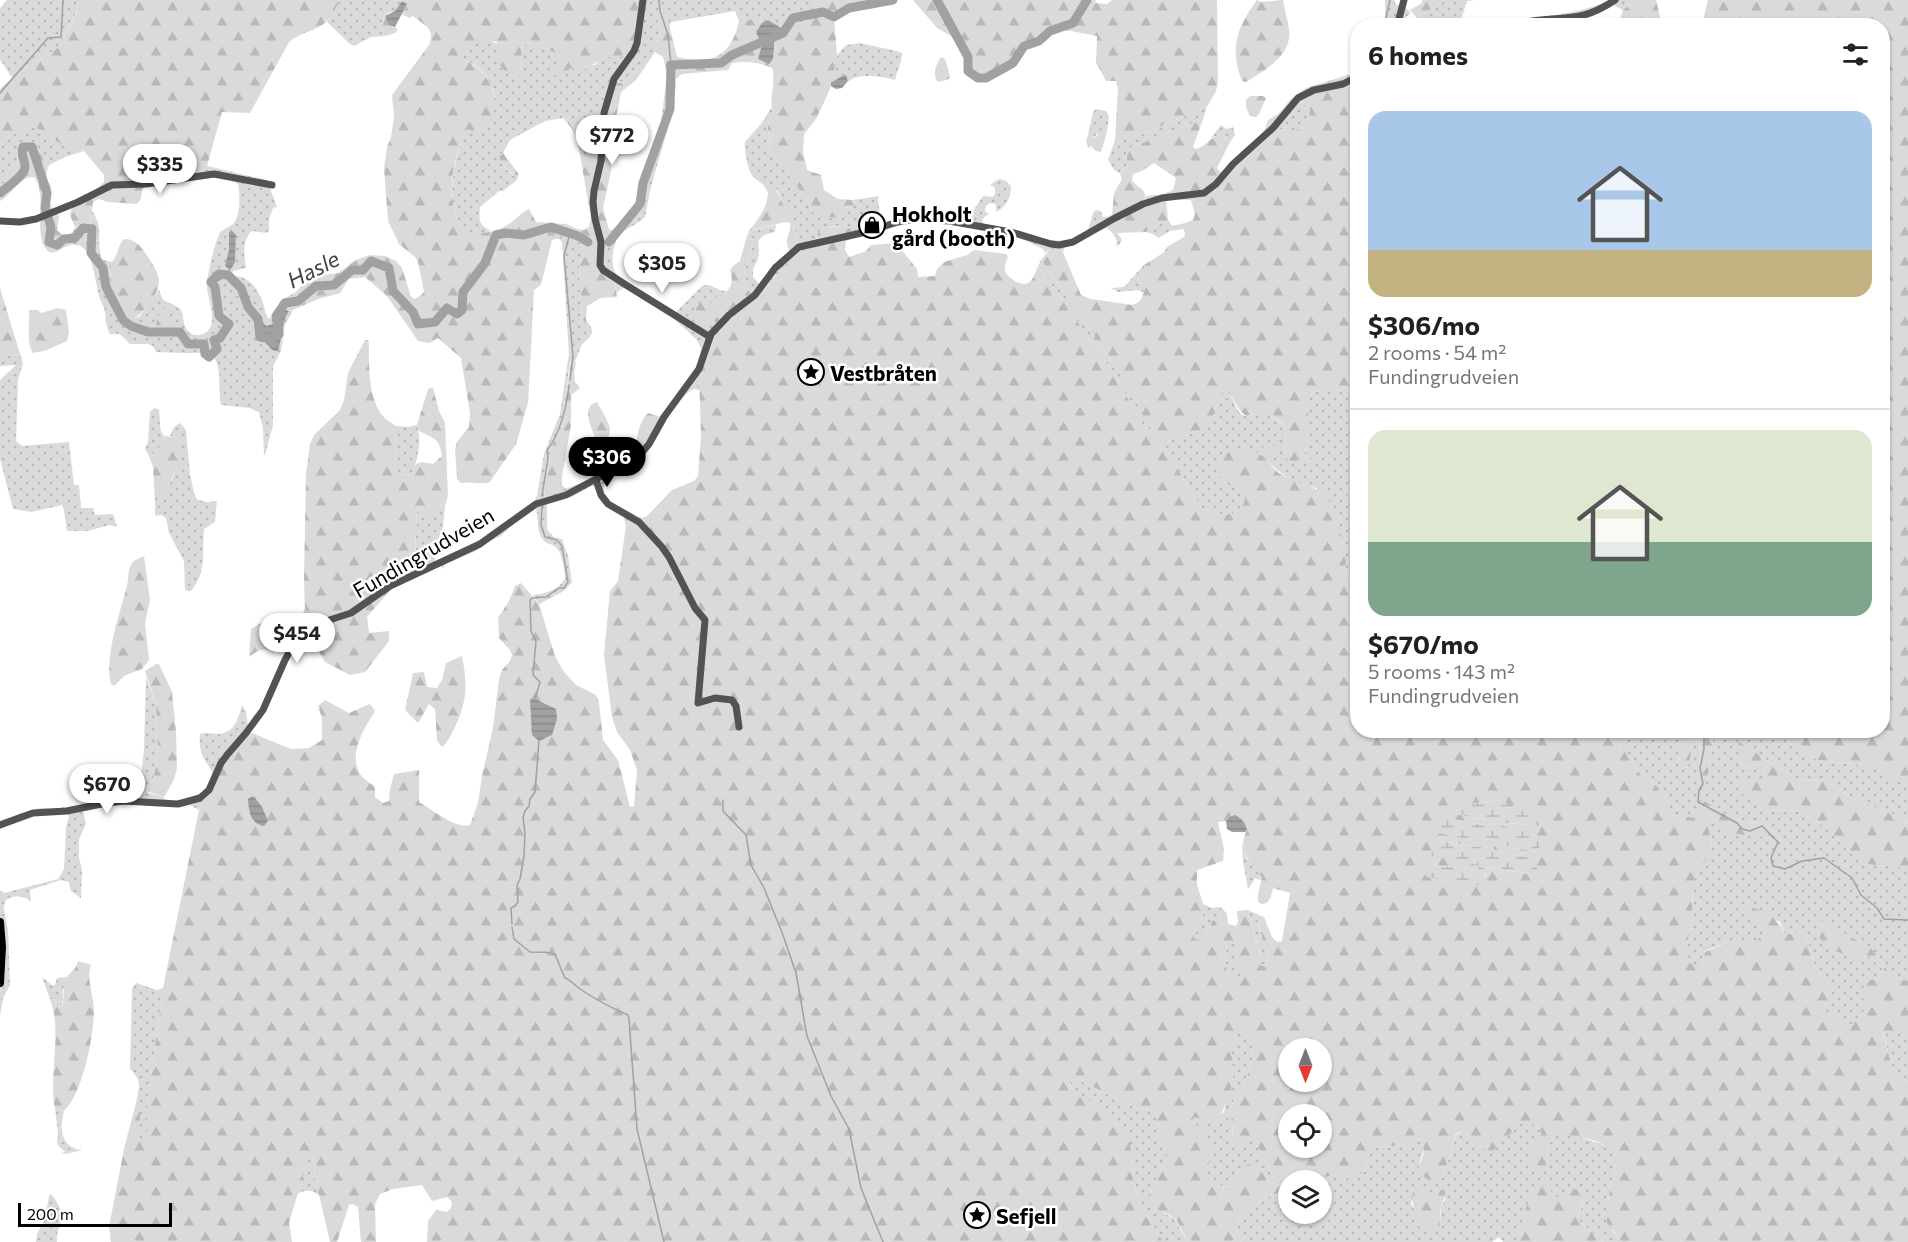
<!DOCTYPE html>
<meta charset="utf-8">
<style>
:root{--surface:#fff;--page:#f6f6f6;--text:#202124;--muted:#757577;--line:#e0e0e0;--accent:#000}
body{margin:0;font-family:Commissioner,sans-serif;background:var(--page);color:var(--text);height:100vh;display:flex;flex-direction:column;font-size:22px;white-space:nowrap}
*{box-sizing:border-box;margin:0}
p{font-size:20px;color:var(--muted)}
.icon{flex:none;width:33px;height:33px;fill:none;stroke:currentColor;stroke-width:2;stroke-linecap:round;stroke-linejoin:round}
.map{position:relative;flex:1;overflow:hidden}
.side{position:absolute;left:1350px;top:18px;width:540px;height:720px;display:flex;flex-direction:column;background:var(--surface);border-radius:24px;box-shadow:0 2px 4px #0004}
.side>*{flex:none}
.needle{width:39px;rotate:180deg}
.tools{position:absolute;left:1278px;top:1038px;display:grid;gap:12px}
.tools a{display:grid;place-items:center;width:54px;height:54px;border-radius:50%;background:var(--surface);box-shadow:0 2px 4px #0004;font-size:30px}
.scale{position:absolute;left:18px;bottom:15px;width:154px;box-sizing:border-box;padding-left:6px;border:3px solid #000;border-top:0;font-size:16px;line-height:21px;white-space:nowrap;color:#000;-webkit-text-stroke:4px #fff;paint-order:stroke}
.price{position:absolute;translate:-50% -51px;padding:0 14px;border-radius:21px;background:#fff;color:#222;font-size:20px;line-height:39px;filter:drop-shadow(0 2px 3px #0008)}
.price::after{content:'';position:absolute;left:50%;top:36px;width:18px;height:14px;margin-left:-9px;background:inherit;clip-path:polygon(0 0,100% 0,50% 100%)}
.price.on{background:var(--accent);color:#fff}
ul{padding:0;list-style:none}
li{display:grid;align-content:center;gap:12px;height:318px;padding:0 18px}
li+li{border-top:2px solid var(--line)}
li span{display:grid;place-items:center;height:186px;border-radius:18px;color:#555}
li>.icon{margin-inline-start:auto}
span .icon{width:108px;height:108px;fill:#fffc;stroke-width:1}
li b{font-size:26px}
h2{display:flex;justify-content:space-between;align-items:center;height:72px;padding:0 18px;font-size:26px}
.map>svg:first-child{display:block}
</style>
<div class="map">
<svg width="1908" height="1242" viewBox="0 0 1908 1242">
<defs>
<pattern id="grass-dots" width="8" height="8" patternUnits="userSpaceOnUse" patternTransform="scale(1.5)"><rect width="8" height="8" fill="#dadada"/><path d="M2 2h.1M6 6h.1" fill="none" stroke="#b9b9b9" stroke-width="1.8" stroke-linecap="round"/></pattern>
<pattern id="forest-firs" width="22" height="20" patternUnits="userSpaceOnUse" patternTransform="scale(1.5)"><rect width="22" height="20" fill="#dadada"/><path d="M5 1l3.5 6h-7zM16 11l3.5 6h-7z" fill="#b9b9b9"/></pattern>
<pattern id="wetland-marsh" width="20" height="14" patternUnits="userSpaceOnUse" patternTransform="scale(1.5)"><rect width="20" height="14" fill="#dadada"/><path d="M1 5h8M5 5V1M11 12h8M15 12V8" fill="none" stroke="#b9b9b9"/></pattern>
<pattern id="water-rules" width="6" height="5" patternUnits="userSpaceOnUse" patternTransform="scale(1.5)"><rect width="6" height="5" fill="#a1a1a1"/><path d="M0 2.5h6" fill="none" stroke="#898989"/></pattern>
</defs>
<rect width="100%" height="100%" fill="#fff"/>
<g fill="url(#grass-dots)" fill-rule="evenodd">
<path d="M7 0H77L78 9 59 47 12 78 0 59V8Z"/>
<path d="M340 0H401L402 1 395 11 385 14C382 20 382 27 383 34L385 36 371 37 354 46 350 44 327 22Z"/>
<path d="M638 0H822L815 5 808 20 783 29 768 20 762 23 755 19 739 21 735 11 671 22 669 26 668 20 663 14 657 18 661 27 655 52 643 70 635 72 624 83 618 81 605 116 592 126 590 152 587 159 583 157 578 126 563 118 545 121 510 140 503 153 500 154C501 163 508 175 518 176L517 180 503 191H499L480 207C479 220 478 224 491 231L478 235 465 233C444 205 452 159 467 129L472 131C480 127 489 121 493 112 502 92 482 64 463 60L460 51C491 20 503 52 519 76L522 59 521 47 529 43 559 54 560 60 571 68 595 65 602 58 615 55 636 36Z"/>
<path d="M1385 0H1394L1396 5 1402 4 1411 13 1403 19 1400 25 1385 26Z"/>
<path d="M1445 0H1474L1467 1 1461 20 1455 25H1424L1417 18Z"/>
<path d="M1609 0H1636L1623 10 1613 5 1523 25 1504 26C1540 13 1575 17 1609 0Z"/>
<path d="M860 43C874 47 889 48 902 53 902 63 897 70 895 80 881 76 861 73 848 81L845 75 831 82 837 55 846 45Z"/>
<path d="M1357 72V83L1318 92 1300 102 1310 108 1308 124 1295 131 1276 129 1215 189 1205 195 1191 200 1171 199 1159 202 1115 220 1112 224 1122 240 1119 245 1115 246 1117 243C1116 237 1112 231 1106 228L1067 246 1064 248 1063 252 1050 249 1045 253 1043 249 1012 234 935 222 915 221 901 223 846 241 817 245 802 250 791 258 762 293 727 322 715 337 699 374 700 390 694 389C673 398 661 437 646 453 635 465 620 471 606 478 598 502 613 503 630 512 635 515 637 517 643 518L626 526 623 515 603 502 596 487 591 486 572 497 547 503V529L554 537 562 539 568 556 572 582 564 591 539 604 533 595C545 594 558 590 565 579 564 569 563 555 556 547 552 544 547 544 543 540 536 531 539 519 536 508L511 526 501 536 487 542 474 552 445 564 443 569 438 561 475 543 534 501 537 496 544 454 560 414 569 354 562 242 559 239H555L553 235 556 232C572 235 581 240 587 255L581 260 579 267 582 321 586 320C599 336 588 336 581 346 579 351 578 356 575 361L570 362 564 406 566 419 551 447 544 497 581 483 630 459 640 451 647 442 661 417 697 368 701 348 697 340 672 317 631 290C624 287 622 287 617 293L615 283 598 269C598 258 600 251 609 245V230H613L634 206 661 123 667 73 676 79C675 114 662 146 653 180 649 192 648 205 645 217 638 225 626 227 619 236 613 244 610 263 615 272 620 283 664 308 676 312L702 286C712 282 717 292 727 291L723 295 714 298 712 303H698L695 307 697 321 703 324 712 319 717 323C727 311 741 305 751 293L746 288 744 269 754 243 752 240 746 239 749 231 776 225 775 232 764 235 758 241 759 250 758 259 753 269V277L760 285 780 260 799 245 793 223V215L784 206 777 189 768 193C763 180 759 184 752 175 748 170 744 149 745 142L761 124 771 108 774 114C762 131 772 131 769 148L804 196 815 215 838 217 844 208 854 206 855 203 853 200 879 196 878 199 881 224C909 213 938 217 968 221L973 211 983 196 993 197 995 194V188L990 185 999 179 1006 181 1011 186C1011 198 1006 207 996 212V204L990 203 986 206 985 211 989 214 984 217 982 221 984 224C993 226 1003 227 1012 230 1033 235 1071 252 1088 229 1091 224 1091 217 1094 211L1098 210 1101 212 1103 217H1106L1141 203 1144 201 1146 196 1195 192 1208 188 1214 183 1242 151 1259 136 1265 129 1268 120 1278 114 1291 99 1306 88ZM844 226 856 232 816 239C820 225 832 227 844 226Z"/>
<path d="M1207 107 1203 119 1130 148 1126 156 1129 161 1128 165 1120 173 1114 170 1108 160 1115 140H1128Z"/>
<path d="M1096 109 1106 111 1109 116 1107 132 1102 129 1093 138 1088 135 1093 112Z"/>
<path d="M1221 125 1226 129 1233 127 1235 135 1230 142C1224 135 1220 135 1211 138Z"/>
<path d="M31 126 44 131 62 145 84 151 65 157 49 165 48 168 36 145 30 142C16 147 17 149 18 163L8 172 5 184 0 183V144L10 136Z"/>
<path d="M207 166 267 180 277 207 273 208 269 219V230L267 233 252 231C242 240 244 255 246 268L233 271 232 274 229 272 235 256 236 235 230 232 229 249 225 264 229 270 227 272H219L216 282 228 277 231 280 235 279V276C251 277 258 290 263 303 265 309 265 313 268 318L273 317 278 307 282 309C281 319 276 324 266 326L264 325 259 332 268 347 280 346 284 318 289 311 293 310 285 325 281 351 273 366V425L265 455H264L263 428 259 412 250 408 221 405C219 395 220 383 219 373 217 349 202 353 185 353 175 353 166 352 156 352L153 346 148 344H130C123 338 121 331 111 335 104 327 107 317 104 308 103 305 101 302 100 299 93 278 94 227 58 251L61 234C67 236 73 234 75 227L81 228 91 221 92 211C105 229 95 239 102 259L107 261 112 262 109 286 110 299 118 319 139 317 159 290 163 300C168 303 176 305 179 308 185 313 181 326 190 333 193 335 196 335 199 335 224 331 205 295 207 282 209 267 214 246 220 232 224 229 230 227 233 224 241 216 240 194 238 184L227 178 221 176 196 178Z"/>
<path d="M1168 220 1172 226 1185 223 1184 229 1170 231 1158 238 1153 234 1146 232 1157 224Z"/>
<path d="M1041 260 1118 371 1153 431 1144 427 1115 375 1038 266Z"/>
<path d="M1144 265 1148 277 1138 283 1143 284 1145 287 1143 293 1139 290 1118 292 1111 288 1124 287Z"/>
<path d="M20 354 23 363 18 380 16 441 22 446 69 442 74 485H79L81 508H93L95 515 113 514 117 527 110 525 87 531H67L63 505 31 512 13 509 0 459V380L16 365 0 366V357Z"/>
<path d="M1334 390 1357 392V435L1354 443 1356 456 1352 468 1357 465V479L1346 489 1353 499 1357 496V582L1348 575 1345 567V550L1317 488C1290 484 1278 472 1260 453L1223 482 1238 489 1245 499C1240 520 1218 515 1202 509L1165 448 1169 441 1173 439 1199 431 1216 412 1220 393 1225 391C1234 396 1234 407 1241 414 1247 419 1254 412 1260 413 1269 414 1278 420 1285 426L1286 458 1304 455 1308 440V400L1313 392Z"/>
<path d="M154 408 158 409C162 418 157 428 164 436 163 445 157 452 149 456L145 449 148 442 150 412Z"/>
<path d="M180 423 186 430 190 475 195 496 198 500 207 502 217 501 215 522 204 529C202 553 207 572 191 591H188L185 590 184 561 169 533 166 518 161 515 155 516V501C175 481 178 468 180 441L175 437 170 436 174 427Z"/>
<path d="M417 425C422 439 418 460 412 474L401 475 395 468 396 426 408 427Z"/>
<path d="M445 506 443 527 434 550 435 562 412 572 415 557 417 507 422 509Z"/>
<path d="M146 677 156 705 158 758 153 779 146 790 148 793 164 797V799C180 805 199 797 210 784L199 810 190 805 179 807 120 804 83 811 86 824 79 839V858L82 869 81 898 71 891 69 882 61 880 30 890 31 902C24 895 13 894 5 901L4 909 8 930 10 985 3 998 0 1016V890L4 893 58 879 64 869 66 828 69 816 67 813 31 816 0 829V821L21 813 40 808H59L134 797 139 793 144 750Z"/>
<path d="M242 705 246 712 249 732 223 766 219 775 213 777C212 768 208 766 204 759 200 751 199 743 200 734 207 732 212 734 219 734 235 732 238 719 242 705Z"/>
<path d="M1778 730 1789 744 1818 760 1871 766 1908 786V824L1903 819 1852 798 1823 780 1800 781 1739 742V761L1748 769 1758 764 1765 768 1763 779H1750L1770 811 1796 810 1825 827 1862 864 1908 867V981L1893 978 1871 948 1818 920 1854 958 1869 956 1882 968 1881 977 1867 981 1865 1010 1850 1026 1823 1010 1833 989 1815 967 1805 932 1785 934 1780 922 1742 904 1740 912 1760 922 1767 931 1757 941H1729L1705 951 1700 968 1692 965 1685 951 1692 923 1693 882 1712 849 1709 827 1714 819 1754 835 1769 838 1763 822 1743 823 1702 801 1695 819 1671 815 1669 803 1656 785 1642 777 1613 731H1684V737L1678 760 1687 768 1693 743 1692 731H1700L1699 778 1707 779 1714 731Z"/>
<path d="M1242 841 1246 858 1262 877 1261 880 1255 878 1249 888 1248 889 1243 861Z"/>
<path d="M1203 904 1212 908 1221 907V913L1219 918 1212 921 1205 937 1198 940 1194 938 1193 934 1203 915Z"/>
<path d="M1248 910 1259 915 1257 918 1268 958 1265 966 1260 965V954Z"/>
<path d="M1227 943H1233L1238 945 1243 978 1241 980 1228 976 1225 962Z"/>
<path d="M42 977 52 985H55L57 978 67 977 63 990 62 1007 58 1006 55 1000 50 999Z"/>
<path d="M136 983 157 990 163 988 147 1104V1138L140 1139V1103H136C139 1087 143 1082 130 1069L132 988Z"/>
<path d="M1908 1030V1081L1893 1071 1883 1031Z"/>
<path d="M1242 1032C1260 1042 1251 1068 1244 1084 1241 1091 1235 1097 1232 1104 1229 1115 1234 1126 1232 1137L1243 1145 1246 1139 1249 1138C1265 1150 1266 1167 1276 1182L1274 1184 1271 1183 1258 1165 1239 1169 1233 1185 1229 1187C1217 1185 1211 1182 1206 1171 1216 1149 1204 1139 1192 1121L1194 1117H1200L1211 1122 1224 1112 1233 1078 1231 1050 1237 1033Z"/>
<path d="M1072 1080H1079L1138 1109 1151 1110 1158 1115 1161 1141 1167 1147V1159L1148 1196 1165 1214 1174 1218 1188 1242H1163L1141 1205 1132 1179 1131 1146 1111 1116 1073 1091 1070 1084Z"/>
<path d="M55 1109 64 1111C59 1128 61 1148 82 1150L66 1154 61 1153 65 1152 57 1144 58 1132Z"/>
<path d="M1519 1124H1539L1546 1167 1548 1145 1556 1135H1575L1609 1147 1618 1155 1608 1200 1611 1229 1622 1242H1603L1577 1219 1583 1203 1564 1198 1554 1197 1517 1235 1518 1242H1503L1499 1237 1492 1242H1241C1240 1238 1237 1232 1237 1228 1236 1207 1273 1195 1288 1189V1214H1322V1180H1310L1336 1175 1345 1179 1365 1170 1368 1156 1375 1148 1402 1145 1420 1139 1424 1149 1419 1164 1431 1181 1442 1177 1452 1151 1455 1136 1464 1130 1511 1133ZM1420 1189 1427 1194 1432 1193 1446 1198 1441 1207 1440 1223 1420 1228 1417 1215 1411 1203Z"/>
<path d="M309 1156 314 1158 315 1177 320 1196C313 1190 306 1189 297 1194Z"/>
<path d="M51 1194C56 1199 62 1210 62 1217 62 1225 56 1229 57 1242H36L37 1234 43 1223 40 1215C48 1211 48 1203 49 1195Z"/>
</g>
<g fill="url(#forest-firs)" fill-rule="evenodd">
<path d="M77 0H340C336 7 332 15 327 21 318 31 300 32 289 42L250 113 222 112 207 166 203 172 196 178 145 186 142 190 141 199 137 204 108 202 99 199 93 202 91 221 81 228 75 227 70 215 72 207 82 202 104 182V175L84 151 62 145 44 131 31 126 10 136 0 144V89L12 78 59 47 78 10Z"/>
<path d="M401 0H638C637 17 640 47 622 57 606 52 595 65 581 71L571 68 561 75H553L549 69 560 60 559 54 529 43 521 47 522 59 519 76C501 75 494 59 497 42 482 37 472 40 461 51L463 60C482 65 502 93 493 112 487 124 482 121 480 137H474L472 131 467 129C451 159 444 205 465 233 479 235 497 232 509 224 517 219 521 212 529 209L536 222 566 224 578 229 584 230 589 227 591 219 578 143 572 129 563 118 579 126 583 157 587 159C593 145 589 131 597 118L605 116 615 82 624 83 635 72 643 70 635 81 621 92 615 123 614 157 603 208 609 230V245C600 251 598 258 598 268L615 283 617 297 601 298 587 306 586 320 582 321 579 267 581 260 587 255C581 240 572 235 557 232L554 234 555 239 552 240 541 285 534 290 528 403 516 444 490 482C484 485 471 481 461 483L457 479 455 449 457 442 469 427 470 413 461 358 438 338 429 343 418 341 387 296 365 277 349 279 340 293 318 299 293 310 286 311 278 307 280 301 296 292 302 285 321 275 338 273 356 260 370 255 385 256 396 261 402 268 411 297 415 299 420 296 424 292 418 262 415 257 399 244 388 221 384 168 387 147 391 137 394 117 392 95 429 45C436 29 424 25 413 16L409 18 402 14 407 4Z"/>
<path d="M822 0H893L849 8 834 17 837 55 831 86 826 98 816 119 804 134 803 152 807 170 821 175 824 190 838 199 853 200 855 203 854 206 844 208 838 218 815 215 804 196 769 148C772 131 762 131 774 114 767 101 777 84 772 68 761 62 744 61 732 63L728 70 682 74 676 79 667 73 663 57 655 52 661 27 656 18 663 14 668 20 677 57C712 65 731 57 739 21L755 19 762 23 757 32 773 59C776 27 778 30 808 20L815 5Z"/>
<path d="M913 0H1096L1095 3 1107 4 1112 0H1217L1218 81 1216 91 1207 107 1128 140H1115L1118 88 1116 81H1106L1096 62 1097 36 1071 31H1050L1039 41 1024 46 1013 63 986 78H978L968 71 967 57 951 36 937 28Z"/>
<path d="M1257 0 1261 2 1283 0C1284 10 1288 19 1289 29 1293 56 1264 70 1246 82L1242 81C1229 47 1237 28 1257 0Z"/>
<path d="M1422 0H1445L1417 18 1410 10 1422 3Z"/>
<path d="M1636 0H1656L1662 25H1618L1623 10Z"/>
<path d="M1708 0H1908V786L1871 766 1818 760 1789 744 1778 731 1882 730V26L1700 25 1702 24Z"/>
<path d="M385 14H388L386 16 392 27H395L398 30 395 33 385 36 383 34 382 26Z"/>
<path d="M941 57 945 59 950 76 949 79 938 82C932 76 936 64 941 57Z"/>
<path d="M1357 83V392L1334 390 1313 392 1308 400V440L1304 454 1314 461 1309 465 1289 461 1286 458 1285 426C1274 415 1262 411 1247 416 1236 411 1236 397 1225 391L1221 393 1216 412 1199 431 1173 439 1169 441 1165 448 1202 509C1218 515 1240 520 1245 499L1238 489 1223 482 1217 469 1222 455C1234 449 1245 448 1258 453 1267 457 1273 470 1282 475 1294 482 1321 488 1327 497 1331 502 1344 542 1345 550 1348 566 1340 571 1357 582L1358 730 1613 731 1642 777 1656 785 1669 803 1671 815 1695 818 1696 805 1702 800 1743 823 1763 822 1770 828V838L1730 833 1714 819 1709 827 1712 849 1693 882 1692 923 1685 951 1692 965 1700 967 1705 952 1729 941H1757L1766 931 1760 922 1739 912 1742 904C1761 911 1776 913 1785 934L1805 932 1815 967 1833 989 1824 1010 1850 1025 1865 1010 1862 990 1867 981 1881 977 1882 968 1869 956 1854 958 1823 946 1815 924 1818 919 1871 948 1893 978 1908 981V1030L1883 1032 1893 1071 1908 1081V1242H1622L1607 1223 1608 1200 1618 1155C1601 1139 1578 1135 1556 1135L1548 1145 1546 1167 1539 1171 1533 1169 1530 1161 1531 1144 1541 1134 1539 1125 1520 1124 1493 1151C1479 1150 1471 1142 1464 1130L1455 1135 1452 1151 1442 1177 1431 1181C1409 1169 1423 1165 1424 1150 1424 1149 1421 1140 1420 1139L1402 1145 1375 1148 1368 1156 1365 1170 1356 1176 1345 1179 1336 1175 1310 1180H1288V1189C1273 1195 1236 1207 1237 1228 1237 1232 1240 1238 1241 1242H1188C1184 1235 1180 1225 1175 1219 1166 1211 1153 1212 1148 1196L1167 1159V1147C1157 1138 1155 1128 1158 1115L1151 1110 1138 1109 1079 1080 1072 1081 1070 1084 1073 1091C1089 1101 1119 1116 1127 1134 1134 1148 1130 1165 1133 1180 1137 1203 1152 1222 1163 1242H427L428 1221 436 1210 447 1212 451 1208 452 1202 447 1197 432 1201 422 1185 393 1189 380 1194 375 1204 376 1242H361L358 1207 353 1204 349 1205 337 1242H330L315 1177 314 1158 309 1156 289 1223 292 1242H111L109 1227 124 1149 136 1103H140V1138H147V1104L163 988 199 810 213 777 223 766 249 732 291 749 309 748 322 740V718L318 706 325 700 349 713 370 704 375 711C364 729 348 753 360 774 363 779 370 783 375 787V797L383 803 389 801 390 789 394 774 419 770V802C431 809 457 830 470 825L478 803 482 776 493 728 499 679 502 670 510 661 512 655 510 650 499 638 498 618 509 601 515 586 521 583 539 604 555 656 564 672 576 685 596 695 599 702 603 740 618 760 630 807 634 806 637 770 630 750 617 732 612 717 604 655 610 591 618 581 626 526 647 516 672 490 694 481 698 476 701 436 699 374 715 337 727 322 762 293 791 258 802 250 817 245 846 241 845 250 849 257 866 251 871 245 896 243 917 269 918 277 935 276 937 269 944 262 967 255 974 250 1006 254 1008 256C1007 260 1004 265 1005 270 1006 277 1021 287 1028 283 1033 281 1036 271 1038 266L1115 375 1144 427 1152 431 1118 371 1041 260 1050 249 1063 252 1081 295 1091 299 1132 305C1142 302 1143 296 1145 287L1143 284 1138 283 1136 281 1138 278 1147 277 1144 265 1163 253 1168 246 1184 237 1185 234 1183 226 1185 223 1193 220 1195 214 1191 200 1205 195 1215 189 1276 129 1295 131 1308 124 1310 108 1300 102 1318 92ZM1498 800 1539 826 1508 823 1503 825 1534 835 1538 852 1496 844 1493 847 1494 850 1531 858 1530 874 1485 867 1484 872 1487 877 1432 865 1478 870V865L1439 841 1486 848 1487 846 1483 842 1448 818 1483 825 1491 824V821L1456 814C1464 802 1485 802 1498 800ZM1229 817 1247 830C1237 848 1249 864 1262 877L1258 894V902C1269 908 1271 897 1273 888L1290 893 1282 941 1277 942 1272 937 1264 917 1259 915 1257 918 1268 958 1265 966 1260 965V955L1248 910 1237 911 1238 921 1236 926 1228 924 1227 914 1221 907V913L1219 917 1212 921 1205 937 1198 940 1194 938 1193 934 1203 915V904L1197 885V870L1223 861 1224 849 1218 822 1226 821ZM1233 943 1238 945C1236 957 1238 967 1243 977L1241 980 1228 976 1225 962 1227 944ZM1242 1032C1260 1042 1251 1068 1244 1084 1241 1091 1235 1097 1232 1104 1229 1116 1234 1126 1232 1137L1239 1146 1243 1145 1246 1139 1249 1138C1265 1150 1266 1167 1276 1182L1274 1184 1271 1183 1258 1165 1249 1164 1239 1169 1233 1185 1229 1187C1217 1185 1212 1182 1206 1171 1214 1154 1209 1145 1205 1128L1195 1125 1192 1121 1194 1117 1211 1122 1216 1121C1225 1110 1232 1091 1233 1076 1233 1056 1229 1055 1237 1033ZM1288 1048H1322V1082H1288ZM1288 1114H1322V1148H1288Z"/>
<path d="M1250 96H1263L1266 98 1259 114 1256 117 1250 116 1246 107V100Z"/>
<path d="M1203 119 1193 147 1196 149C1210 146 1215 126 1230 142L1217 168 1221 173C1206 195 1188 194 1164 194L1173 190 1176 178 1154 163 1142 171 1133 174 1132 180C1137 188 1149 189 1144 201L1112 215 1114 193 1122 179 1120 173 1128 165 1126 152 1130 148Z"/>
<path d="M1102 129 1107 132 1101 152 1096 151 1091 146 1088 148 1086 141 1088 135 1093 138 1097 136 1099 130Z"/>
<path d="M30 142 36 145 48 168C45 176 47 180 51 186 50 197 47 205 57 212L59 217 57 230 61 234C60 240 58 244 58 251L51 253C30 243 49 193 34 177 19 176 12 195 0 201V183L5 184 8 172 18 163C17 149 16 147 30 142Z"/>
<path d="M503 153 518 173V176C510 175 502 164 499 156Z"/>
<path d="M776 189 784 206 793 215V223L799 245 790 251C782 238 792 235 790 223L785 222 749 231C758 219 767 209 768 193Z"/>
<path d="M1166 200 1168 220 1157 224 1146 232 1117 233 1112 223 1133 211Z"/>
<path d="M844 226 857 232 816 239 818 233 823 228Z"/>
<path d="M124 239C136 239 140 246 146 254 160 275 165 283 149 304 141 314 135 319 124 325L118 318 110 299 109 286 112 262C118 255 118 245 124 239Z"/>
<path d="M746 239 752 240 754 243 744 269 746 288 751 293C741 305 727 312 717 324L712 319 703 324 697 322 695 307 698 303H711L713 298C729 294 735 285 730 270L733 266 740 261Z"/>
<path d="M0 288 20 354 0 357Z"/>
<path d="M57 308 66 310 69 332 67 341 44 351 33 353C26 342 30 324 29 310H37L42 313Z"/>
<path d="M166 308 173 321 178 325 177 327 160 330 156 325C157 318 159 312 166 308Z"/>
<path d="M365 340H368L369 344C369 366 368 394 381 414 385 419 391 423 396 426L395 468 401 475 412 474 416 464 422 462 433 464 442 456C440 439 434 438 419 431L417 425 427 392 429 388H433L439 411 445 423 448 496 445 506 437 507 433 516 426 518 422 509 417 507 415 557 412 572 392 588 367 617 369 633 389 631V641L365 672 350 675 325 662 315 645 283 653 305 609 304 580 306 474 310 444 314 435 340 410 344 400 348 373Z"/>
<path d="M571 361H575L576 364 574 371 575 382 579 386V389L571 395V425L562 477V485L567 490 544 497 551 447 566 419 564 406Z"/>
<path d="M597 402C600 407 610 424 610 429 610 440 602 447 608 459L617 462C645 452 631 430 648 413L661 417C642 453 634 457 599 475 599 466 601 453 598 445 595 434 578 407 597 402Z"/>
<path d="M164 436 175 437 180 441 178 465 166 490 155 501 153 467 149 456C157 452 163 445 164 436Z"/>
<path d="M1270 444 1276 445 1280 453 1276 457H1269L1263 452V447Z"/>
<path d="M1357 479V496L1353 499 1348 498 1346 489Z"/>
<path d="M144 556 150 600 145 623 149 660 142 669 124 676 114 686 111 684C104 657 120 613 127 586 129 579 127 570 132 563 134 560 140 558 144 556Z"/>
<path d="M266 620 274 653C264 646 257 651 249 657L251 629Z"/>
<path d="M462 656C468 686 467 704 453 731 450 737 447 743 442 747L437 741 435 709 429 704 418 723 405 710 413 673 424 672 427 687 437 688 442 680 446 663Z"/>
<path d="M156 664H159L172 692 176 732 177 769 174 779 164 797 146 791 153 779 158 758 156 705 145 671Z"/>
<path d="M1684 731H1692L1693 743 1688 768 1680 765C1675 754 1685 742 1684 731Z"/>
<path d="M1700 731H1714L1707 780 1699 778Z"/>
<path d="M1739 742 1800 781 1823 780 1852 798 1903 819 1908 824V867L1862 864 1825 827 1796 810 1770 811 1743 795 1737 783 1750 779H1763L1765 769 1758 764 1748 769 1738 760Z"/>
<path d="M78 961 91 965C86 980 94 996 94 1012 93 1038 83 1093 64 1111L55 1109C48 1074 63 1034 50 999L55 1000 58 1006 62 1007C65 997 62 986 67 977 72 970 76 970 78 961Z"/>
<path d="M1546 1181 1554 1197H1564L1572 1188 1581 1191 1583 1202 1577 1219 1603 1242H1518L1517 1236 1533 1187Z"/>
<path d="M1437 1188 1445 1191C1446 1199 1443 1200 1441 1207 1439 1214 1441 1222 1439 1230L1426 1233 1420 1228C1416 1212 1411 1206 1413 1190L1420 1189 1427 1194 1432 1193Z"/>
</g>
<path fill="url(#wetland-marsh)" d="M1498 800 1519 808 1539 822V826L1508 823 1503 825C1515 831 1547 831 1538 852L1496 844 1493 847 1494 850 1531 858 1535 861 1537 868 1535 872 1530 874 1486 867 1484 873 1490 884 1485 886 1427 877 1423 872 1426 868 1432 865 1478 870V865L1431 856 1430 852 1439 841 1486 848 1487 846 1483 842 1437 833 1436 828 1443 819 1448 818 1483 825 1491 824V821L1456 814C1463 802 1485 802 1498 800Z"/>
<g fill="url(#water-rules)">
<path d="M402 1 407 4 395 27 389 25 385 16 395 11Z"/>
<path d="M768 20 783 29 775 37 773 59 769 64 758 59 762 45 756 32 762 23Z"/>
<path d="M846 75 848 81 842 88 836 89 831 86V82C837 80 840 76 846 75Z"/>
<path d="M232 231 236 235 235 262 229 272 235 276V279L231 280 228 277 216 282 213 278 215 274 227 272 229 270 225 265 229 249V232Z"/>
<path d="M282 309 289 311C281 323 283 337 278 351H274C264 344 257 332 257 320L260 319 266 326C276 324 281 319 282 309Z"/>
<path d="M530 699H535L556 709 557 719 552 735 539 741 532 735Z"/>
<path d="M253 796 262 807 268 821 264 826C250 823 249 812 248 799Z"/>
<path d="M1235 815C1242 818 1245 823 1247 830L1245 832H1232L1227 829 1226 821 1229 817Z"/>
</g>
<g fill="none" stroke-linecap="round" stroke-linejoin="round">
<g stroke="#a1a1a1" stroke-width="1.5">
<path d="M659 0 660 11 668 35 671 65"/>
<path d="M1389 26 1386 18 1390 0"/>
<path d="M0 93 48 38 61 37 63 0"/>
<path d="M570 380 573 356 564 256 570 233"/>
<path d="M542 496 548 458 547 450C560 435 567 405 569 385"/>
<path d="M535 699 540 682 533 675 536 641 531 631 530 600 532 598 546 597 559 588H564L568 582 562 546 557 540 545 537 541 525 542 506"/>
<path d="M1704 731V749L1700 768 1703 784 1699 790 1698 802 1737 823 1742 829 1750 831 1762 826 1778 842 1771 858 1773 866 1785 869 1802 861 1824 858 1852 878 1861 895 1877 908 1884 919 1908 920"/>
<path d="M723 800V811L746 835 751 865 764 888 783 935 796 973 807 1036 831 1096 849 1129 861 1188 883 1242"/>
<path d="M512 924 511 908 515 906 518 902 517 885 520 879 524 856 525 833 523 818 525 811 529 806 530 799 535 792 539 740"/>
<path d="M512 927 514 939 530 952C563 952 552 952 565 978 571 980 574 985 580 989 595 999 611 1008 628 1015L629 1019 637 1129 664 1242"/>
</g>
<g stroke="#a1a1a1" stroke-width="9">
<path d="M937 0 968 57V71L978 78H986L1013 63 1024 46 1039 41 1050 31 1073 23 1087 0"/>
<path d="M0 193C6 188 25 175 25 167 25 159 20 155 23 147H32L47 193 45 208 51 227 49 242 57 245 64 239 75 238 83 228 92 229 91 253 103 268 106 287 123 320 131 326 148 332H180L188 344H204L205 354 209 357 217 349 214 340 220 338 229 324 219 316 215 287 211 282 219 274 228 275 241 288 248 307 258 319 260 337 272 339 279 334 276 316 285 303 298 301 316 286 334 285 352 270H363L371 261 389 268 393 291 413 312 418 324 435 322 447 308 457 314 462 310 463 292 485 263 496 235 506 233 524 235 551 227 578 236 588 242"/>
<path d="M609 242 640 204 643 183 670 109 671 65 721 63 732 55 783 33 793 18 823 12 834 17 849 8 893 0"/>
</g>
<defs>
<path id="major" d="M0 922 2 947 0 983"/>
</defs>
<use href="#major" stroke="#dbdbdb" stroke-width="11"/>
<g stroke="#535353" stroke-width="7">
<path d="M643 0 637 43 634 51 614 79 604 113 601 161 594 191 593 202 595 219 601 242 600 265 603 270 626 285 710 337"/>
<path d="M1397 26 1404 0"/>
<path d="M1512 26C1536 17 1560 21 1584 15 1595 12 1606 6 1615 0"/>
<path d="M0 221 20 222 36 219 78 202 112 185 146 184 214 174 272 185"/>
<path d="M596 480 601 495 608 504 639 522 662 547 669 557 695 608 705 620 698 703 715 698 732 700 736 706 739 727"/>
<path d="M0 825 33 813 67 811 106 803 124 801 178 804 200 798 209 790 221 763 227 755 246 733 263 710 285 660 297 638 302 632 314 625 351 613 390 586 480 544 536 504 566 495 639 456 649 444 664 417 699 369 711 334 729 315 755 295 775 268 799 247 866 232 898 222 917 219 949 221 1011 232 1051 244 1059 245 1073 242 1115 218 1143 204 1162 198 1204 193 1216 184 1233 164 1273 128 1298 98 1314 90 1343 84 1358 76"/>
</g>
<use href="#major" stroke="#000" stroke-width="8"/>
</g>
<defs>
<symbol id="shop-ring" viewBox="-11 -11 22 22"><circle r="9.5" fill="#fff" stroke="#000" stroke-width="1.5"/><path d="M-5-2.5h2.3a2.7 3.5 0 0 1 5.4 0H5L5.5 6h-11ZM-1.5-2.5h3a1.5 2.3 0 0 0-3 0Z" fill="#000"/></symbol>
<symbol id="sight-ring" viewBox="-11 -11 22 22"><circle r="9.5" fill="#fff" stroke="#000" stroke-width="1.5"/><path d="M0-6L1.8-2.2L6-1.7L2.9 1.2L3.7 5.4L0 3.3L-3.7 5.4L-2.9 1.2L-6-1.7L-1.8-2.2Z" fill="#000"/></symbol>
</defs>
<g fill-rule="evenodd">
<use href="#shop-ring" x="857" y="210" width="30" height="30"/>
<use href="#sight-ring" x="796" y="357" width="30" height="30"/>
<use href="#sight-ring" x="962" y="1200" width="30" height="30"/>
</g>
<g text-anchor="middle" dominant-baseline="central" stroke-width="5" stroke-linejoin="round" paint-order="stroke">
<g font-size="21" font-weight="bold" fill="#000" stroke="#fff" text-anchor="start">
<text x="892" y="213">Hokholt<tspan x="892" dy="24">gård (booth)</tspan></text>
<text x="830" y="372">Vestbråten</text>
<text x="996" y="1215">Sefjell</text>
</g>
<g font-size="21" fill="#000" stroke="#fff">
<text transform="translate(423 552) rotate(-30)">Fundingrudveien</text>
</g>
<g font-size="22" font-style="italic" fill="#424242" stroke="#fff">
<text transform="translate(313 269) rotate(-27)">Hasle</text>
</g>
</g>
</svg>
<div class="tools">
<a><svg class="needle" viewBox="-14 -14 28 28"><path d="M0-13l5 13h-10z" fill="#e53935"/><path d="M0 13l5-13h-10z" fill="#757577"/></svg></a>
<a><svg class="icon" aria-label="locate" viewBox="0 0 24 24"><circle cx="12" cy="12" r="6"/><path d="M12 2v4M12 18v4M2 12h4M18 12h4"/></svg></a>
<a><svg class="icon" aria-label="layers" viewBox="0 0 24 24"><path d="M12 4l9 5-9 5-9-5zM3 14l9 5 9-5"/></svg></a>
</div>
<div class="scale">200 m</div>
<b class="price" style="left:612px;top:166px">$772</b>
<b class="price" style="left:160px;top:195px">$335</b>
<b class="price" style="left:662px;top:294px">$305</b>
<b class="price on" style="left:607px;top:488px">$306</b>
<b class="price" style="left:297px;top:664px">$454</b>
<b class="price" style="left:107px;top:815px">$670</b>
<section class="side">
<h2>6 homes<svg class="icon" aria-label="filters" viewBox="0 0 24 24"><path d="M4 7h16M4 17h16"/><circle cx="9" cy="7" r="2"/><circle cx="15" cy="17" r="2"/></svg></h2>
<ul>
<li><span style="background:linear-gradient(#a9c7e8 75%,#c2b280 0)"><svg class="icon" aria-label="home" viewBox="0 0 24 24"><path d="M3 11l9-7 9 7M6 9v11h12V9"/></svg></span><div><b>$306/mo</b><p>2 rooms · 54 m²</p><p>Fundingrudveien</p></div></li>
<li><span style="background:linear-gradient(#dfe7d0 60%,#7fa58c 0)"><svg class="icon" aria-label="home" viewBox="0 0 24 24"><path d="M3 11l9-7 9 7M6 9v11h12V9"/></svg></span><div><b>$670/mo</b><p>5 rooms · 143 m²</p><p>Fundingrudveien</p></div></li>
</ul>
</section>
</div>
